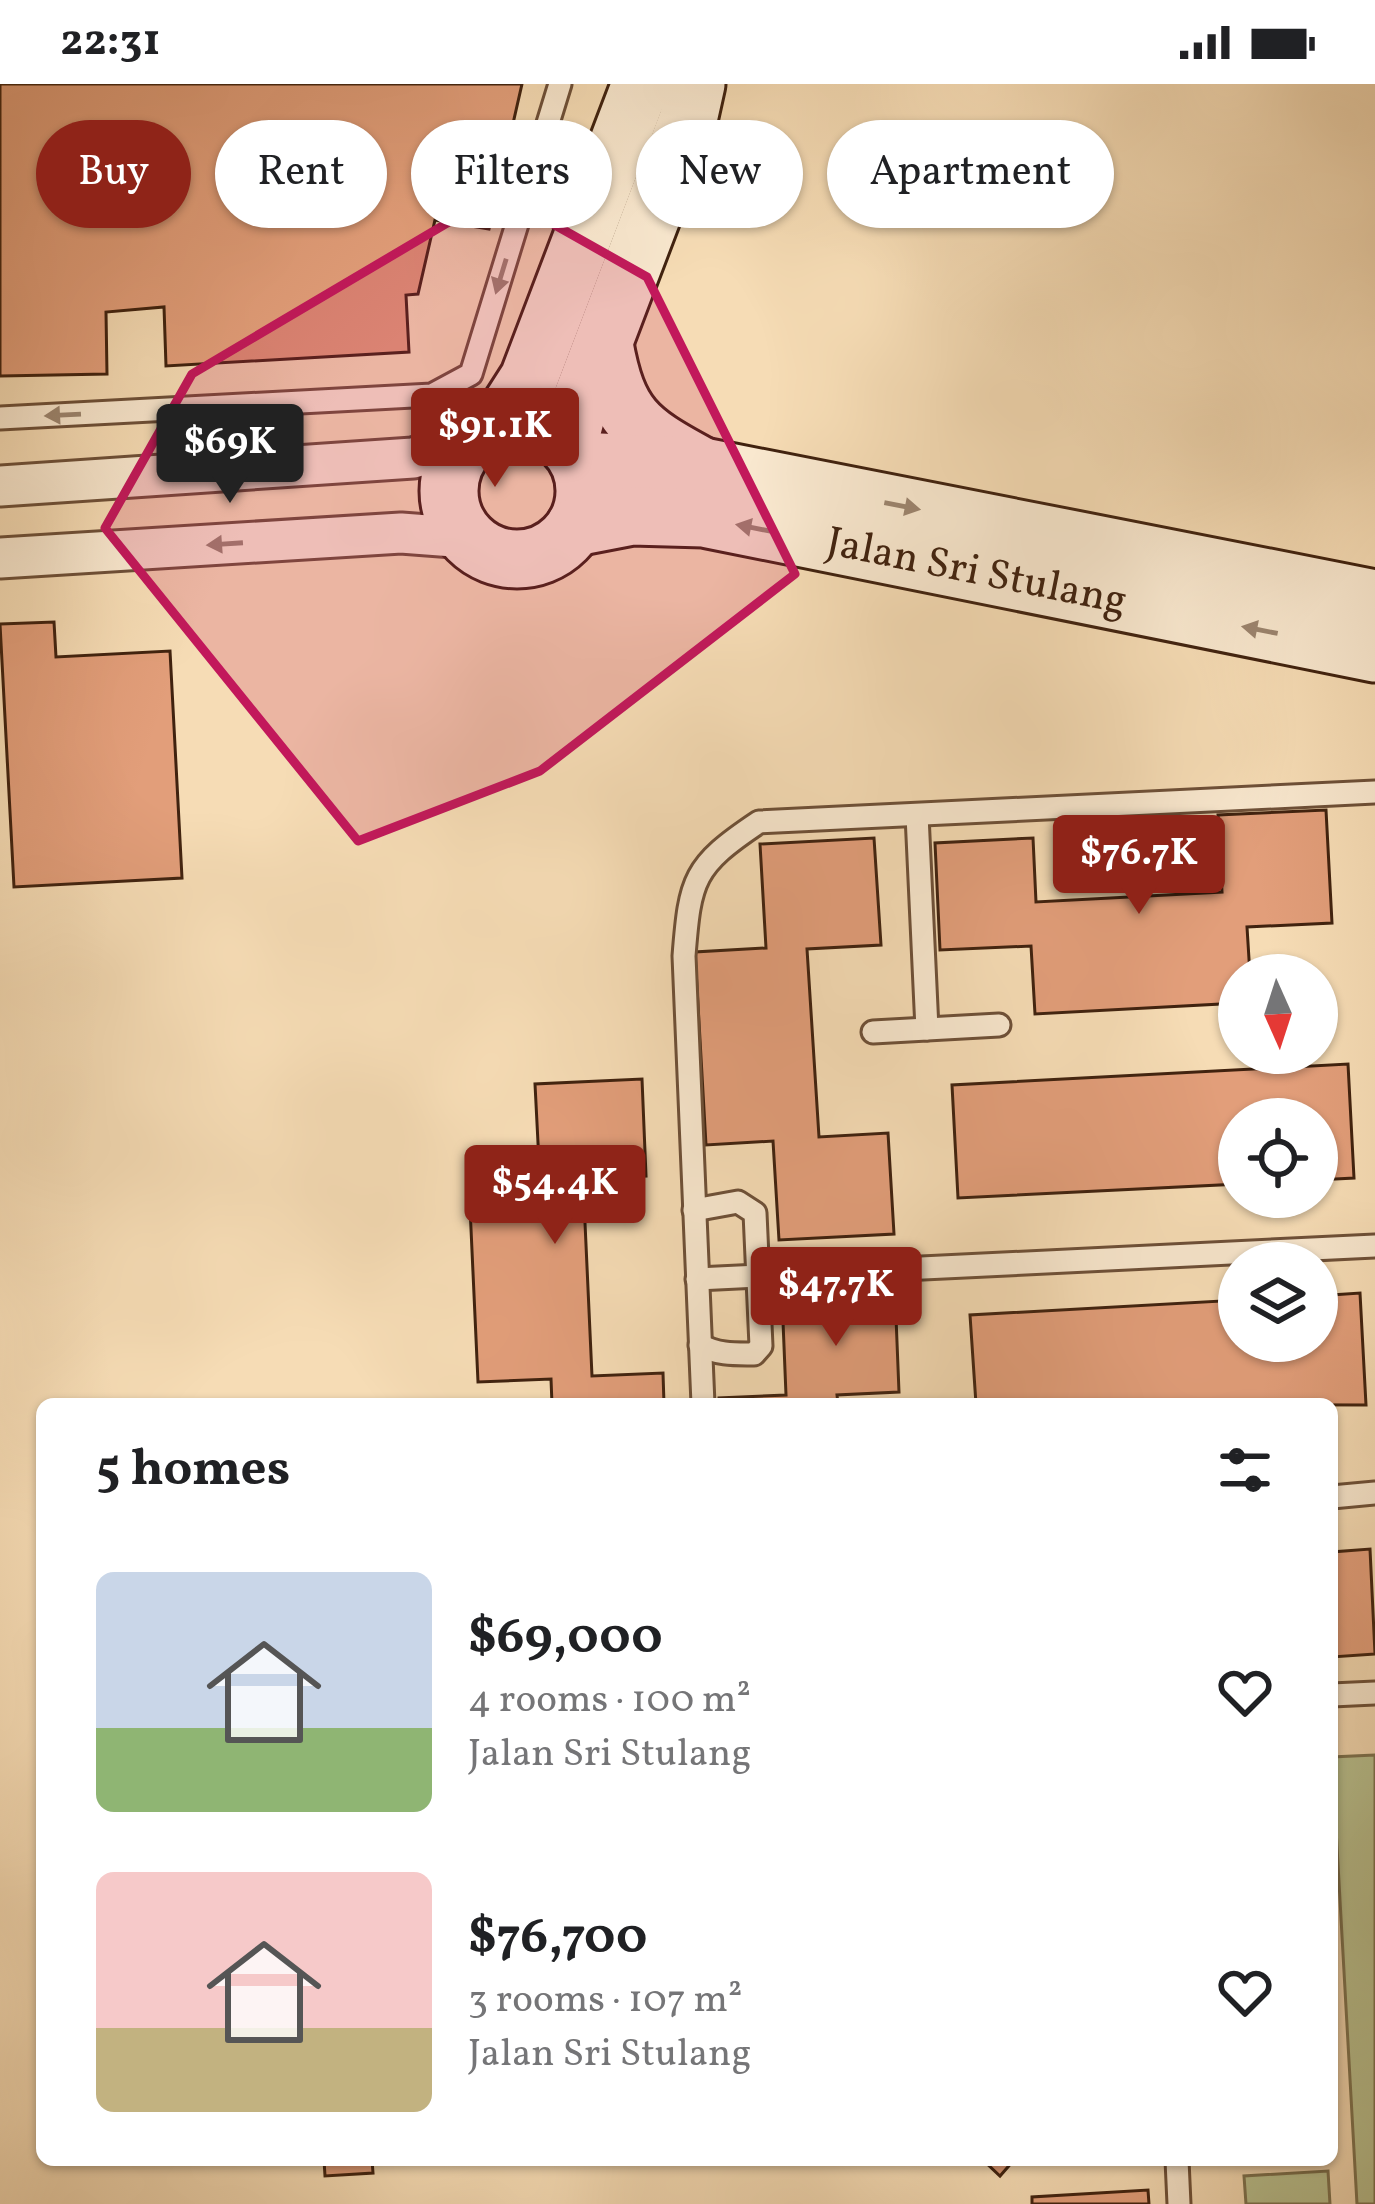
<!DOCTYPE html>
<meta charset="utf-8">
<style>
:root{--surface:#fff;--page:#f6f6f6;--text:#202124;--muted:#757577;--accent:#8f2418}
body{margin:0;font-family:Vollkorn,serif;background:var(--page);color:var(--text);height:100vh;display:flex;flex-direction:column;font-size:45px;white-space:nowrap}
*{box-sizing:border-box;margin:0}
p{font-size:39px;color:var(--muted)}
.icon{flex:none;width:66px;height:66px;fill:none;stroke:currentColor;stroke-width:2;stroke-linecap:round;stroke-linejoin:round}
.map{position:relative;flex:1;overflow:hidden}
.drawer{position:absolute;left:36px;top:1314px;width:1302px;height:768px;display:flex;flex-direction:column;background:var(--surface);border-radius:18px;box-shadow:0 3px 9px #0004}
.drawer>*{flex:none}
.hud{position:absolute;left:36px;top:36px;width:1305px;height:108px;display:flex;gap:24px}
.needle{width:78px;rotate:177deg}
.controls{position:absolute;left:1218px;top:870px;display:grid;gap:24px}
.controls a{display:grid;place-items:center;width:120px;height:120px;border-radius:50%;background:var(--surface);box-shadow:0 3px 9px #0004;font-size:60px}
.price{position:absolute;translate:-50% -102px;padding:0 27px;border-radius:12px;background:var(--accent);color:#fff;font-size:39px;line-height:78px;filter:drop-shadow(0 3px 6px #0008)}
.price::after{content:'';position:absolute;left:50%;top:72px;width:36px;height:27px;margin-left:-18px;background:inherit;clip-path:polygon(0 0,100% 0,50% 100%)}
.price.current{background:#222;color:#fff}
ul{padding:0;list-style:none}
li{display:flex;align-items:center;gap:36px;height:300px;padding:0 60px}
li span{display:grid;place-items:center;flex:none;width:336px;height:240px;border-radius:18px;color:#555}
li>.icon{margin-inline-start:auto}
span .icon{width:144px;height:144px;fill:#fffc;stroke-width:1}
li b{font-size:51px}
h2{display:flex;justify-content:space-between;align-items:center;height:144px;padding:0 60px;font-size:51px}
.chip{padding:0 42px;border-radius:54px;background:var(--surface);box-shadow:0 3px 9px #0004;font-size:42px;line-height:108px}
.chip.current{background:var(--accent);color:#fff}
.status{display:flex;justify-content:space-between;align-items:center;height:84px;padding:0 60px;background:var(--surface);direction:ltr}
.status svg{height:33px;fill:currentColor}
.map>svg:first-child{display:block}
</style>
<div class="status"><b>22:31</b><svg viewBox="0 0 49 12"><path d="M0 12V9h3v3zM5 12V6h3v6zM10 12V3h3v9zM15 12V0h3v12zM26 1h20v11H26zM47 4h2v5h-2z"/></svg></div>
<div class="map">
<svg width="1375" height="2120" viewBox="0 0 1375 2120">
<rect width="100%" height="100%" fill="#f6dcb5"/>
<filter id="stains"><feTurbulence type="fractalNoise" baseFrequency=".00167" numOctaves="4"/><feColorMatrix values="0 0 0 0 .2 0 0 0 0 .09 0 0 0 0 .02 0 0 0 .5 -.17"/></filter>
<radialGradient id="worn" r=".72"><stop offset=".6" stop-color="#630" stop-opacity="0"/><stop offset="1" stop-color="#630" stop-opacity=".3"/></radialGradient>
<g fill="#b8c190" stroke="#7c7250" stroke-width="3">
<path d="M1375 1671V2120H1357L1332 1673Z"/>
<path d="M1328 2087 1330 2120H1246L1244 2092Z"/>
</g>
<g fill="#e29e7a" stroke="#40220f" stroke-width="3">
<path d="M0 0H522L489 145 435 136 418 210 406 211 409 268 166 282 164 223 106 228 107 290 0 292Z"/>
<path d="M54 538 56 573 170 567 182 794 14 803 0 540Z"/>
<path d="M1326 726 1332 839 1247 843 1250 891H1239V919L1035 930 1031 862 940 866 935 759 1033 754 1036 818 1222 808 1218 731Z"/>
<path d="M874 754 881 861 807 865 819 1053 888 1049 894 1150 779 1156 773 1057 706 1061 695 868 766 864 760 760Z"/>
<path d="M1348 980 1354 1094 1317 1096V1035H1239V1100L958 1114 952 1001Z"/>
<path d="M642 995 646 1092 583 1095 592 1292 663 1289 664 1320H552L551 1295 478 1298 469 1101 540 1098 535 1000Z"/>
<path d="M895 1208 899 1308 837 1311 838 1320H719V1314L786 1311 782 1213Z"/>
<path d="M1360 1209 1366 1321 976 1320 970 1231 1239 1216V1257H1317V1212Z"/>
<path d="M1370 1465 1375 1570 1332 1573V1468Z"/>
<path d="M324 2076H372L373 2089 325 2092Z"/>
<path d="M983 2076H1014L1000 2092Z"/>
<path d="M1148 2106 1149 2120H1032V2113Z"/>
</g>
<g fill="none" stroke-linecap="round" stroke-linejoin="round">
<defs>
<g id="lane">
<path d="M0 334 432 311 471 290 560 0"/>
<path d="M917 731 927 945"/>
<path d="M873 948 999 941"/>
<path d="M694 1126 738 1118 755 1129 761 1262 754 1270C735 1270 718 1271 700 1261"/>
<path d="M697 1195 1375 1162"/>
<path d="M703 1320 684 872C690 795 693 782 759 738L1375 708"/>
<path d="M1332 1413 1375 1409"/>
<path d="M1332 1611 1375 1609"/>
<path d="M1177 2076 1179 2120"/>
</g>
<g id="street">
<path d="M0 402 413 374 469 358"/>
<path d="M0 474 401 449 467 454"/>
</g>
<g id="secondary">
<path d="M604 260C617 333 636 347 699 381"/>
<circle cx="517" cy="407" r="68"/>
<path d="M499 341 529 294 641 0"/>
<path d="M568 362 577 328 688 36 696 0"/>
<path d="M579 377 703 383 1375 515"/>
<path id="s1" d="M575 443 632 432 704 434 1375 569"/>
</g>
</defs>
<use href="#lane" stroke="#6e5038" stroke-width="27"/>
<use href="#street" stroke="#6e5038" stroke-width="45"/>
<use href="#secondary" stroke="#40220f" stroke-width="63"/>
<use href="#lane" stroke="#f9e8cf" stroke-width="21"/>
<use href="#street" stroke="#f9e8cf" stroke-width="39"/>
<use href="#secondary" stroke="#f9e8cf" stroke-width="57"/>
</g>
<defs><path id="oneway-solid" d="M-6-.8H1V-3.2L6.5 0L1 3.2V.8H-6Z" transform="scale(3)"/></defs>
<g fill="#9c856f">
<use href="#oneway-solid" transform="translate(501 192) rotate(107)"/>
<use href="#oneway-solid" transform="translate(63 331) rotate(177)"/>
<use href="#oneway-solid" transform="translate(902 422) rotate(11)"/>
<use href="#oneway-solid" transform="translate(754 444) rotate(-169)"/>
<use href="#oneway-solid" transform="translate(225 460) rotate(176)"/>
<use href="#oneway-solid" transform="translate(1260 546) rotate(-169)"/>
</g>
<path fill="#c2185b" fill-opacity="0.2" stroke="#c2185b" stroke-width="9" stroke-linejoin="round" d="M498 109 647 193 795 490 540 687 358 757 105 444 192 290Z"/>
<g text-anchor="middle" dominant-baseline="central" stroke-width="12" stroke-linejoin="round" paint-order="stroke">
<g font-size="42" fill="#40220f" stroke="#f9e8cf">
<text stroke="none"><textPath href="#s1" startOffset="408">Jalan Sri Stulang</textPath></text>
</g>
</g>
<rect width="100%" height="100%" filter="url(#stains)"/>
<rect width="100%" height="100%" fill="url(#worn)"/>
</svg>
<div class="controls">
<a><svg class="needle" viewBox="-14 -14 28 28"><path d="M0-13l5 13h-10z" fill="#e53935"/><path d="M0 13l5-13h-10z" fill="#757577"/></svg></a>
<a><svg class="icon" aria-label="locate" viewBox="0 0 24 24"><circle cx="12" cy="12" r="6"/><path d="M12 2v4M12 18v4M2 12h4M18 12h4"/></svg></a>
<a><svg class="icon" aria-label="layers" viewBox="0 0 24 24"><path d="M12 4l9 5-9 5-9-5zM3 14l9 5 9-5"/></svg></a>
</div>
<b class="price" style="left:495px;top:406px">$91.1K</b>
<b class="price current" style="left:230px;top:422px">$69K</b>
<b class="price" style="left:1139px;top:833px">$76.7K</b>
<b class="price" style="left:555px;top:1163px">$54.4K</b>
<b class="price" style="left:836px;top:1265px">$47.7K</b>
<div class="hud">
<a class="chip current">Buy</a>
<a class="chip">Rent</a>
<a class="chip">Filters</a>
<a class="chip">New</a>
<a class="chip">Apartment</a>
</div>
<section class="drawer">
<h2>5 homes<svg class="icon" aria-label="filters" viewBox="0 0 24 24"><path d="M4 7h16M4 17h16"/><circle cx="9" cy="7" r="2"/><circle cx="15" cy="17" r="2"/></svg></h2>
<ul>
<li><span style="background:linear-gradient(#c9d6e8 65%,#8fb573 0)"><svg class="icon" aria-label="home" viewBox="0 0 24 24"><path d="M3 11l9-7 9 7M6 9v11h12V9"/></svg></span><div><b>$69,000</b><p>4 rooms · 100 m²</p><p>Jalan Sri Stulang</p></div><svg class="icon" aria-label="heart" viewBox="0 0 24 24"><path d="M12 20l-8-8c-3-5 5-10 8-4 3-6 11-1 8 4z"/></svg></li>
<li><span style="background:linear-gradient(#f6c9c9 65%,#c2b280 0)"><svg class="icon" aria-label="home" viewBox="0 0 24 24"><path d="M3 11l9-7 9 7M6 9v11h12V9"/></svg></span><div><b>$76,700</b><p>3 rooms · 107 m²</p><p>Jalan Sri Stulang</p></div><svg class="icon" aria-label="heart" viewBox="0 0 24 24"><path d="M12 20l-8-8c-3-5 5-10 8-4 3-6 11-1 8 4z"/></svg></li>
</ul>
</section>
</div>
